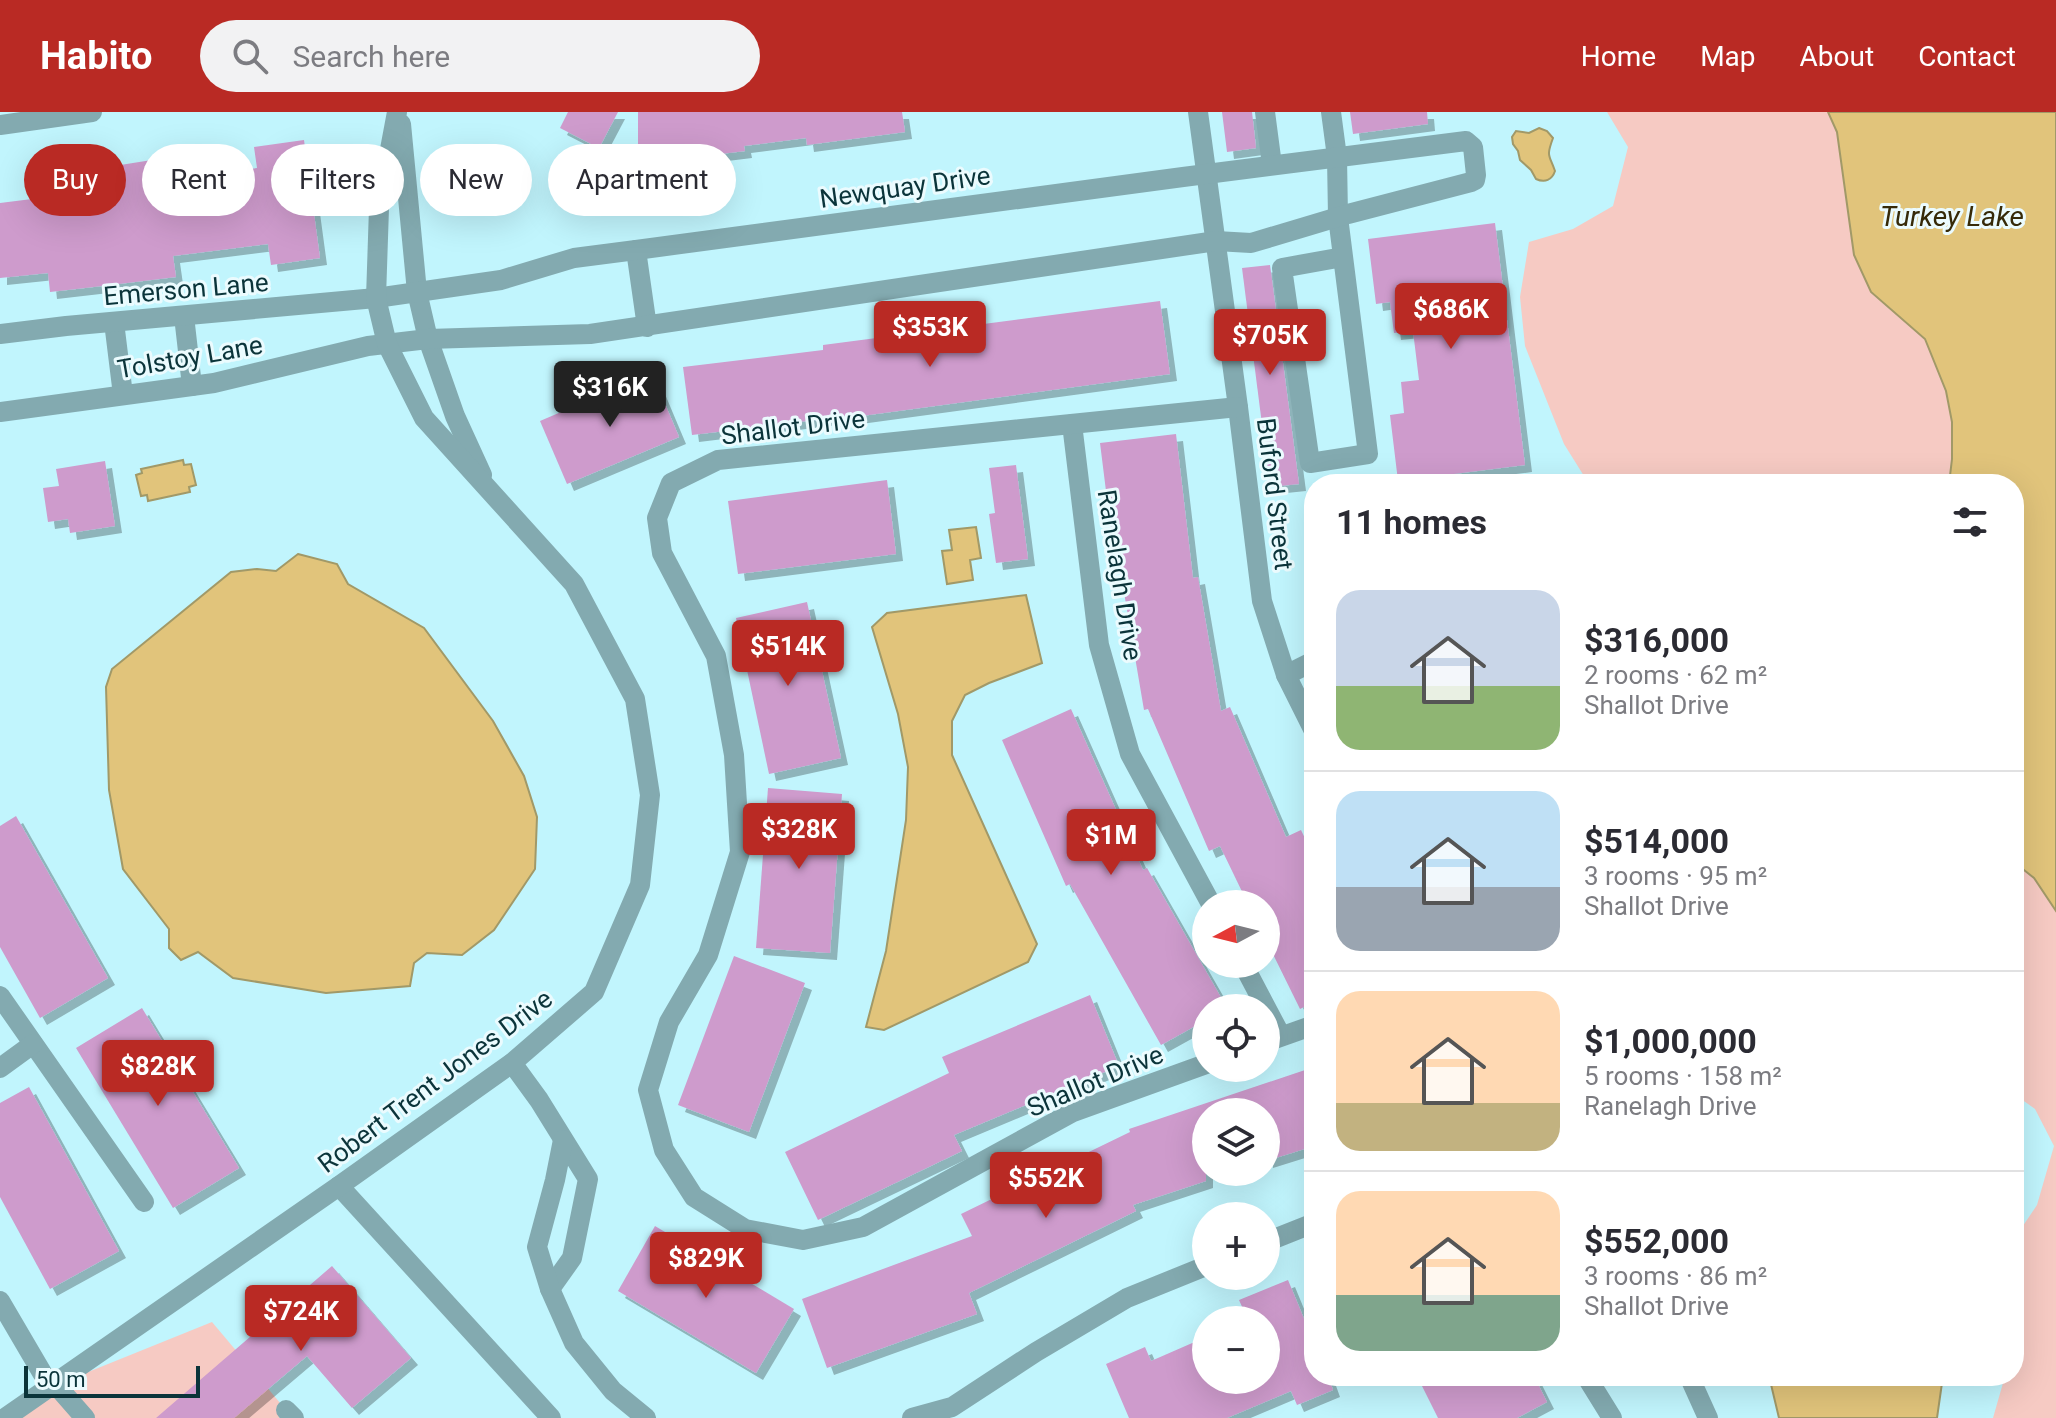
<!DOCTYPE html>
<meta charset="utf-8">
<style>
:root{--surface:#fff;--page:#f2f2f3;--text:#2b2b33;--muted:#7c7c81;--line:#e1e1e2;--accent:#b92a24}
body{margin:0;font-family:Roboto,sans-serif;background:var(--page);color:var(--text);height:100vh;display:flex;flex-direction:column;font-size:30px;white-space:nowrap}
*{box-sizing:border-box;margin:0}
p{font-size:26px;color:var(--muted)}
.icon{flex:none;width:44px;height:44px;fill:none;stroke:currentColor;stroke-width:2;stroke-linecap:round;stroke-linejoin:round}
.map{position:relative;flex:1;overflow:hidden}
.panel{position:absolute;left:1304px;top:362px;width:720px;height:912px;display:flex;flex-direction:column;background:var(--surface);border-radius:32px;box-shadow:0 8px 32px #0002}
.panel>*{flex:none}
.guide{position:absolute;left:24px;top:32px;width:760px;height:72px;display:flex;gap:16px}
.needle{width:52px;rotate:263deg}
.fabs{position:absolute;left:1192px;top:778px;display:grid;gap:16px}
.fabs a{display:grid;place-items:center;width:88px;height:88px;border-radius:50%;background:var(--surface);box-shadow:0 8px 32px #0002;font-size:40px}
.scale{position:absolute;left:24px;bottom:20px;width:176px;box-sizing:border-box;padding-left:8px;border:4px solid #0b343a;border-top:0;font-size:22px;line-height:28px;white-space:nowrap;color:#0b343a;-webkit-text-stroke:6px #ebfbfe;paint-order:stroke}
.price{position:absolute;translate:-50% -68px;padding:0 18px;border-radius:8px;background:var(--accent);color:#fff;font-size:26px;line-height:52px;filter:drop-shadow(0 2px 4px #0008)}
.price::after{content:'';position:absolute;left:50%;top:48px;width:24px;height:18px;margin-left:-12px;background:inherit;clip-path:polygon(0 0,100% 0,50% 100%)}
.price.selected{background:#222;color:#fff}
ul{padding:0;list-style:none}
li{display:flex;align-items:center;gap:24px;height:200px;padding:0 32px}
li+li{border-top:2px solid var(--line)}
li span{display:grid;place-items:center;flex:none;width:224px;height:160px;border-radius:24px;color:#555}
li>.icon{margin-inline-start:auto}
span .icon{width:96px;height:96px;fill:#fffc;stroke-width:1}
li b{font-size:34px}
h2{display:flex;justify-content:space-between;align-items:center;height:96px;padding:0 32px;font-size:34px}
.pill{padding:0 28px;border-radius:36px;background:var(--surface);box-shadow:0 8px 32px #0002;font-size:28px;line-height:72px}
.pill.selected{background:var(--accent);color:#fff}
header{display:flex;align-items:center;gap:48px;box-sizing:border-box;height:112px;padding:0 40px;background:var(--accent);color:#fff}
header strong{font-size:38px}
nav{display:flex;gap:44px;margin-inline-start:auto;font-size:28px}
.search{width:560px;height:72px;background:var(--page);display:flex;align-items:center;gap:20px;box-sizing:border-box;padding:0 28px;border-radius:44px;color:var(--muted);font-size:30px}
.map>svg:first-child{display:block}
</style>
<header>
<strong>Habito</strong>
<div class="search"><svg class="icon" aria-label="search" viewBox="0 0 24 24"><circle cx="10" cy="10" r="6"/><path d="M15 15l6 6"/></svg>Search here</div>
<nav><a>Home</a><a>Map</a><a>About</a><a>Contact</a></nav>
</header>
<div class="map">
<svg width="2056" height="1306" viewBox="0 0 2056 1306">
<defs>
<filter id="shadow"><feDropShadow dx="7" dy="7" stdDeviation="0" flood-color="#0004"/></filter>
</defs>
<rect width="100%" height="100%" fill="#c1f5fd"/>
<g fill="#f6cac3">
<path d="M1607 0H1828L1837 20 1854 143 1872 180 1925 227 1946 279 1952 310V347L1949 372H1589L1564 332 1525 234 1520 185 1529 130 1573 117 1613 94 1628 35Z"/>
<path d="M2014 750 2034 766 2056 799V1306H1993L2005 1264H2014V1231L2021 1207 2014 1182V1127L2037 1093 2054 1034 2035 997 2014 982Z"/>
<path d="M212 1210 286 1298 279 1306H6L56 1273Z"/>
</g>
<g fill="#e1c47b" stroke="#a19968" stroke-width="2">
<path d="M1828 0H2056V799L2034 766 2014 750V372H1949L1952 347V310L1946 279 1925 227 1871 180 1854 143 1837 20Z"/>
<path d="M1539 16 1547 19 1553 26C1546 45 1549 42 1555 59 1552 68 1545 71 1536 67L1531 58 1520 48 1518 39 1513 32 1512 25 1516 19 1529 21Z"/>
<path d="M183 348 184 353 191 352 196 373 189 375 190 380 148 389 147 383 141 384 136 363 142 361 141 357Z"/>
<path d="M976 415 981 446 970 448 973 468 947 472 942 439 952 438 949 418Z"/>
<path d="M298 442 337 452 348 472 424 516 493 609 524 664 537 705 535 757 494 818 462 843 427 841 414 851 410 874 326 881 233 866 198 840 181 848 169 836V817L123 757 109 678 106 575 112 557 231 460 257 457 276 459Z"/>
<path d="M1026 483 1042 551 989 571 965 583 952 609V643L1037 832 1028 850 884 918 866 915 886 839 906 708 908 655 898 602 872 515 887 501Z"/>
<path d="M1769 1264H1943L1937 1306H1779Z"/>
</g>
<g fill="#ce9bcc" filter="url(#shadow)">
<path d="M568 0H618L599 36 560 16Z"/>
<path d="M638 0H902L905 20 807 33 806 26 744 34 745 39 688 46H638Z"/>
<path d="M1222 0H1252L1256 36 1227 40Z"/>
<path d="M1350 0H1427L1428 12 1353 22Z"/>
<path d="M304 28 320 146 271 153 268 132 173 144 176 165 102 174 50 180 48 161 0 166V91L32 87 29 64 108 55 158 47 161 69 257 56 254 35Z"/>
<path d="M1495 111 1525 353 1398 369 1390 303 1404 301 1401 270 1419 268 1413 219 1394 221 1390 190 1376 192 1368 127Z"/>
<path d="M1270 153 1299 372 1270 375 1242 156Z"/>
<path d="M1160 189 1170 262 832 308V306L692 323 683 255 823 238V233Z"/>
<path d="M652 261 679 325 567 372 540 309Z"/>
<path d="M1176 322 1193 466 1198 465 1221 599 1230 595 1286 725 1301 718 1314 745V890L1300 897 1266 828V792H1248L1220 734 1209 739 1148 597 1144 598 1119 451H1115L1100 331Z"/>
<path d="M105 349 115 414 70 421 68 407 48 410 43 376 59 374 56 357Z"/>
<path d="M1016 353 1028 447 996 451 989 402 995 401 989 356Z"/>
<path d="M887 368 896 442 738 462 728 389Z"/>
<path d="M807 490 841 646 769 662 736 506Z"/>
<path d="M1071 597 1143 758 1147 756 1227 896H1206V908L1161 933 1070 772 1066 774 1002 628Z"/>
<path d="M768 676 842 682 830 841 756 836Z"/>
<path d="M16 704 108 866 40 906 0 835V714Z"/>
<path d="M734 844 805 871 749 1020 678 993Z"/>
<path d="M1090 883 1119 954 954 1023 962 1039 818 1108 785 1040 949 961 942 945Z"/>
<path d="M142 896 239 1056 173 1096 76 936Z"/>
<path d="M1314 955V1034L1266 1049V1000H1206V1069L1133 1093 1136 1099 969 1181 977 1202 827 1256 802 1187 972 1124 961 1102 1130 1020 1129 1017Z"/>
<path d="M29 975 119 1139 50 1177 0 1085V991Z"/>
<path d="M655 1114 794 1197 756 1261 618 1179Z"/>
<path d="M332 1154 411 1246 352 1296 307 1244 234 1306H156Z"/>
<path d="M1288 1168 1314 1231V1264H1328L1333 1278 1297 1293 1291 1279 1227 1306H1129L1106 1252 1145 1235 1151 1249 1206 1225V1268H1266V1208H1248L1239 1188Z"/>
<path d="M1417 1264H1534L1547 1290 1517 1306H1438Z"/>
</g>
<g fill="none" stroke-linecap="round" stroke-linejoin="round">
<g stroke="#83aab0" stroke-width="20">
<path d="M1198 0 1238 295 1262 489 1286 563 1314 619"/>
<path d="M1265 0 1272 53"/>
<path d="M1331 0 1337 45 1338 105 1368 342 1310 351 1282 156 1343 145"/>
<path d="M401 12 417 180 428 227 455 304 482 363"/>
<path d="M0 13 92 0"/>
<path d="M636 138 647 215"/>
<path d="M184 204 192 274"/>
<path d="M114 210 123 283"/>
<path d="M0 222 66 214 376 186 501 168 574 146 636 138 1183 65 1466 29 1473 35 1476 63 1475 68 1471 70 1348 102 1251 131 1216 129 590 222 428 227 368 234 214 271 0 300"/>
<path d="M1072 312 1099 533 1130 642 1211 792"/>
<path d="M1286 563 1314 549"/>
<path d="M1243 852 1281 924"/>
<path d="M0 884 144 1090"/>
<path d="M1266 930 1314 913"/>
<path d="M512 951 539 988 588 1067 572 1146 550 1177"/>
<path d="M1206 952 1073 1000 863 1115 803 1128 745 1117 694 1085 664 1038 648 978 669 910 708 843 740 740 734 643 716 544 662 441 657 406 671 371 718 348 1238 295"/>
<path d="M0 956 33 932"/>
<path d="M563 1028 555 1068 537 1135 550 1177 574 1231 613 1279 646 1306"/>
<path d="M339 1074 551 1306"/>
<path d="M1266 1130 1314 1111"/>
<path d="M0 1189 51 1276"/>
<path d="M1586 1264 1612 1306"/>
<path d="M1689 1264 1708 1306"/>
<path d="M56 1273 85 1306"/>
<path d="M286 1298 294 1306"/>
<path d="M5 1306 339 1074 512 951 594 880 640 773 650 683 635 587 574 472 424 306 387 232 376 186 379 96 397 0"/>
<path d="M912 1306 952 1295 1036 1240 1127 1186 1206 1154"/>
</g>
</g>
<g text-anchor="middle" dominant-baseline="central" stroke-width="6" stroke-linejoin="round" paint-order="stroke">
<g font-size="26" fill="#0b343a" stroke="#ebfbfe">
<text transform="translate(905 75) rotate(-8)">Newquay Drive</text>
<text transform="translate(186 177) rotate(-5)">Emerson Lane</text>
<text transform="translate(190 245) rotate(-10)">Tolstoy Lane</text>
<text transform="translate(793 315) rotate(-7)">Shallot Drive</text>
<text transform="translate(1275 382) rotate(83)">Buford Street</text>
<text transform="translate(1120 463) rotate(81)">Ranelagh Drive</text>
<text transform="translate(435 969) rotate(-37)">Robert Trent Jones Drive</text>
<text transform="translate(1095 969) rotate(-23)">Shallot Drive</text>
</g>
<g font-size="28" font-style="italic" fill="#362a08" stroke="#ebfbfe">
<text x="1952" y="104">Turkey Lake</text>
</g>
</g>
</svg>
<div class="fabs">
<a><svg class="needle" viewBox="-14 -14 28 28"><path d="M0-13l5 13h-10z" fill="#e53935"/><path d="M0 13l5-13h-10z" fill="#7c7c81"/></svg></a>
<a><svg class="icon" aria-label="locate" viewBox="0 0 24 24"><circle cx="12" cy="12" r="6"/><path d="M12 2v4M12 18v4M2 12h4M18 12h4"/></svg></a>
<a><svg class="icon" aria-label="layers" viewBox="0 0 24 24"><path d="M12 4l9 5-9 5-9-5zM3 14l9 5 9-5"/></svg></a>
<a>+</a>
<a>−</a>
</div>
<div class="scale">50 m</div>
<b class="price" style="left:1451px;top:239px">$686K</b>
<b class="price" style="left:930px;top:257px">$353K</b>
<b class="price" style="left:1270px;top:265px">$705K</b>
<b class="price selected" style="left:610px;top:317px">$316K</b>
<b class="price" style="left:788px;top:576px">$514K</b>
<b class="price" style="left:799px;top:759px">$328K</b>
<b class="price" style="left:1111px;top:765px">$1M</b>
<b class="price" style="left:158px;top:996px">$828K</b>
<b class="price" style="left:1046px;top:1108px">$552K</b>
<b class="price" style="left:706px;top:1188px">$829K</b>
<b class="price" style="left:301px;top:1241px">$724K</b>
<div class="guide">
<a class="pill selected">Buy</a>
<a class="pill">Rent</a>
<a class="pill">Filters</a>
<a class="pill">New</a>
<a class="pill">Apartment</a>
</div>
<section class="panel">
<h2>11 homes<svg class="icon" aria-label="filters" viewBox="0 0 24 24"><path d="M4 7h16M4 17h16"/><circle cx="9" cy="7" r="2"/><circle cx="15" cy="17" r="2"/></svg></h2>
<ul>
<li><span style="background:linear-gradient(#c9d6e8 60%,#8fb573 0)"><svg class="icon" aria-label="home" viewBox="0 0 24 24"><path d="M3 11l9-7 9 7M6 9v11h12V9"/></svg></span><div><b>$316,000</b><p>2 rooms · 62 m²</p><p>Shallot Drive</p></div></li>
<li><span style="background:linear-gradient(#bfe0f5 60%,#9aa5b1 0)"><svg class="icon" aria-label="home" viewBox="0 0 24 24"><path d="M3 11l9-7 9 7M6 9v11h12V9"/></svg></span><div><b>$514,000</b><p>3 rooms · 95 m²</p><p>Shallot Drive</p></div></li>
<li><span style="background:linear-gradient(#ffd9b3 70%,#c2b280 0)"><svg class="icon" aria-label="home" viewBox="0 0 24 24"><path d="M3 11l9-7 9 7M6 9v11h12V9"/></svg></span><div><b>$1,000,000</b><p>5 rooms · 158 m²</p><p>Ranelagh Drive</p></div></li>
<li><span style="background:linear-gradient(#ffd9b3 65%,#7fa58c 0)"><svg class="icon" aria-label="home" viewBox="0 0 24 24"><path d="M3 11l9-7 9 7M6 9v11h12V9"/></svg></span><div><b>$552,000</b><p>3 rooms · 86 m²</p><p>Shallot Drive</p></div></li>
</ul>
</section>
</div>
